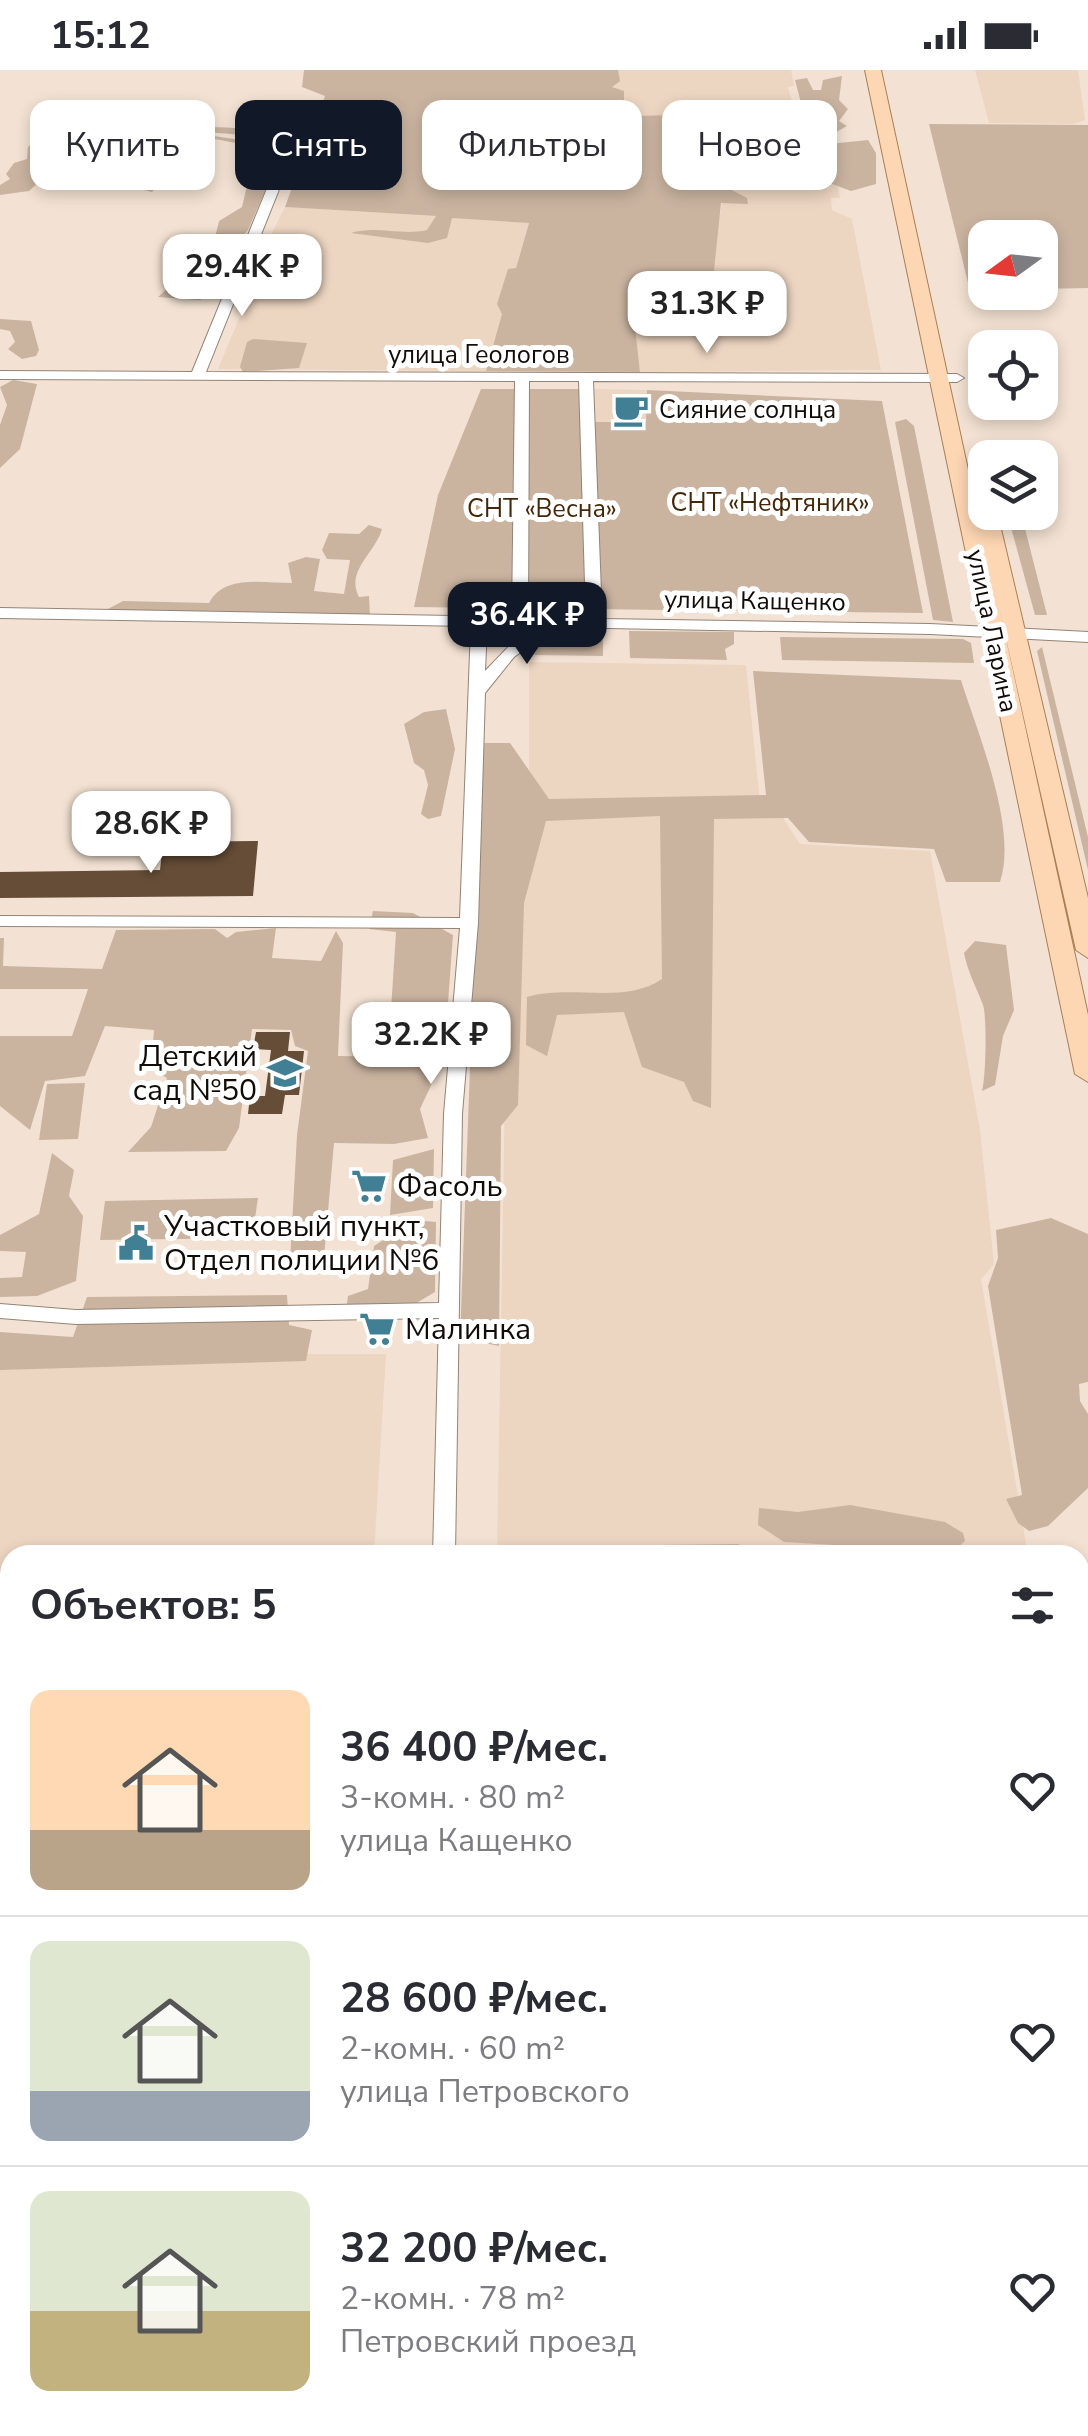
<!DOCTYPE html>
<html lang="ru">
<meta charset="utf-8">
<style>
:root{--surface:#fff;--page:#f7f7f7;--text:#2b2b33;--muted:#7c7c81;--line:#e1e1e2;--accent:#111827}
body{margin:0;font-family:"Nunito Sans",sans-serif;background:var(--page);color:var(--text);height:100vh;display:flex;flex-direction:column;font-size:38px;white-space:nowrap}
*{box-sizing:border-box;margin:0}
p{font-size:32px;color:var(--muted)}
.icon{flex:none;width:55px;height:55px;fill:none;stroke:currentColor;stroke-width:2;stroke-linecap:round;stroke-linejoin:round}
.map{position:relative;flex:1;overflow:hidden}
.side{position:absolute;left:0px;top:1475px;width:1090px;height:892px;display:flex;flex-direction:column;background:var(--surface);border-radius:30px 30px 0 0;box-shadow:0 5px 15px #0003}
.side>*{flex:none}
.guide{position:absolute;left:30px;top:30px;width:1030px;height:90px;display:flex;gap:20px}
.needle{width:65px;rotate:255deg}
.controls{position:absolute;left:968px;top:150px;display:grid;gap:20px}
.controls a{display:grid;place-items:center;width:90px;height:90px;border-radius:20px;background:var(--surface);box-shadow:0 5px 15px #0003;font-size:50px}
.price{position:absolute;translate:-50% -85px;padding:0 22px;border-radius:20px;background:#fff;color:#222;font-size:32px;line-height:65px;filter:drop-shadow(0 2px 5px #0008)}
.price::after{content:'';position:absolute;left:50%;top:60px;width:30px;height:22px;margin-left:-15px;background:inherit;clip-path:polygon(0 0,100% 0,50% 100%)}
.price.current{background:var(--accent);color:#fff}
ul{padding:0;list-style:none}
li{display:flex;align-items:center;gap:30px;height:250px;padding:0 30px}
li+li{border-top:2px solid var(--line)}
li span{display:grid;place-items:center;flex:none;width:280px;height:200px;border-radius:20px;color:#555}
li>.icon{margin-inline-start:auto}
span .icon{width:120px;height:120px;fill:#fffc;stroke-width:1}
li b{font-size:42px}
h2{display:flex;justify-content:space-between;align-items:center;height:120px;padding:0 30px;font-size:42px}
.tag{padding:0 35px;border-radius:20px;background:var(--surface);box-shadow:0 5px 15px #0003;font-size:35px;line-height:90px}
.tag.current{background:var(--accent);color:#fff}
.status{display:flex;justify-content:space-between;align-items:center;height:70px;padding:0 50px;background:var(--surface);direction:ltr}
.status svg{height:28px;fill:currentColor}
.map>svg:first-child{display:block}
</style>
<div class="status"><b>15:12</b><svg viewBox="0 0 49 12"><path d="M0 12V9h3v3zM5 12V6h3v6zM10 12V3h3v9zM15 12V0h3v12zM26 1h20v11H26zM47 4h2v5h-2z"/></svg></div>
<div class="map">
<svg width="1088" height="2366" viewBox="0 0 1088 2366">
<rect width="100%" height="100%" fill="#f3e2d3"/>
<g fill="#ecd5c1">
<path d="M611 0H791L794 16 788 17 797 50H825L829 77H800L803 103 836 105 840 128H831L832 140 852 149 881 300 640 302 631 220 712 219 713 182 738 49 639 50 621 45 613 34Z"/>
<path d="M975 0H1078L1085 50 1074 54 989 53Z"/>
<path d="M285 137 529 152 486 301 218 299 264 189 261 184Z"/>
<path d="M592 319 647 320V352H590Z"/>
<path d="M529 592 746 595 760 733 774 734 800 774 930 781 980 1060 994 1194 981 1209 1028 1485H497L510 729 529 706Z"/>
<path d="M386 1284 374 1485H10V2358H324V2366H0V1285Z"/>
<path d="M1080 1723 1088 1774V1873L1084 1874 1088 1975 1080 1974Z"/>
</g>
<g fill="#cab4a0">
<path d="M304 0H618L620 11 612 17 624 21V36L616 37 621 45 639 50 637 46 714 44 739 49 728 118 747 128 748 134 721 133 712 220H631L640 302 486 301 502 244 497 234 508 199 516 198 529 153 452 148 447 168 428 173 351 163C376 155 401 166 427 160L436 146 285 137 325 26 302 17Z"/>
<path d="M842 6 839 30 848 39 839 51 847 56 824 69 803 65 807 56 795 10 807 8 813 20H821L823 10Z"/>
<path d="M929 54 1088 55V218L1040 219V168H985V220L970 221Z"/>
<path d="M35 57C85 64 250 46 281 68L193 61 139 66 84 93 62 91 29 121 0 125V115L10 109 6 104 14 93 27 89 28 77 38 68 32 64Z"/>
<path d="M206 65 264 73 282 82 248 160 223 188 212 224 200 230 158 227 169 217 182 215 196 188 211 184 219 151 242 137 256 77 205 67 152 122 144 120 160 100 135 94 116 84 146 69Z"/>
<path d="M868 70 876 83V114L851 121 805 104 803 85 810 76Z"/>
<path d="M0 249 31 251 39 280 36 286 22 289 8 279 15 272 10 261 0 259Z"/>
<path d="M253 269 307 273 299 298 243 302 240 297 247 272Z"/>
<path d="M13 310 37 314 20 379 0 398V355L7 335 0 317Z"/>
<path d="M481 319H592L591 352H646L647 320 882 331 923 543 414 537 438 425Z"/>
<path d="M906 349 914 356 953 552 933 550 895 352Z"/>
<path d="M1007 443H1021L1047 545H1035Z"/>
<path d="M369 455 382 459C376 482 345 501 359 527L369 526 370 547 102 542 123 531 209 533C224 504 264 513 292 513L288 493 306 487 320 489 314 521 344 524 350 490 327 489 322 480 329 463 359 464Z"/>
<path d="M629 561 734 562V574L725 579 727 590 630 588Z"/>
<path d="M603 562V586L534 585 542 569 557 563Z"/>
<path d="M780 567 963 569 971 573 974 593 782 590Z"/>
<path d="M1042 577 1088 767V800L1037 581Z"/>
<path d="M753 601 961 610C978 664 1018 758 1000 812H946L934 779 809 772 788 748 714 749 711 1038 693 1031 684 1012 642 997 624 942 557 945 547 986 526 975 527 927C571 914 624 935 662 909L660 746 546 751 524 833 518 1035 501 1056 499 1276 460 1268 482 673H510L549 729 766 725Z"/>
<path d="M446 639 455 679 441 746 428 749 421 744 428 715 424 700 414 693 404 654 424 642Z"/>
<path d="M373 841 413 843 453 865 444 988 420 1039 428 1068 394 1074 334 1073 324 1187 290 1191 297 1065 308 981 295 976 291 960 252 959 239 1058 226 1081 128 1082 151 1057 167 1008 151 999 154 960 105 956 85 1006 45 1011 30 1060 0 1036V966H72L88 919H0V868H4L3 896 102 899 116 860 215 859 227 868 236 862 276 858 272 888 321 891 336 861 343 873 338 986 388 987 396 862 369 859Z"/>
<path d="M975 871 1006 875 1014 940 1003 966 995 1015 982 1021C986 1007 987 946 983 935 976 916 968 903 964 883Z"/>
<path d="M85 1013 78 1069 39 1070 47 1014Z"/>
<path d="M434 1079 433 1138 390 1145 393 1090Z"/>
<path d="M52 1083 74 1100 69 1126 83 1146 76 1211 37 1226 0 1227V1208L22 1207 26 1182 0 1181V1165L39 1144Z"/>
<path d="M258 1128 252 1168 100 1170 105 1131Z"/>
<path d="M1051 1148 1088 1164V1312L1079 1314 1080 1331 1088 1344V1418L1048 1456 1029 1461 1018 1453 1006 1429 1022 1425 988 1216 998 1188 996 1160Z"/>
<path d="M414 1150 436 1152 435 1222 391 1248 345 1247 348 1226 368 1219 374 1176Z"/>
<path d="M287 1225 289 1255 312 1260 306 1291 0 1300V1262L73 1267 87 1227Z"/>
<path d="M850 1435 945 1452 963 1463 965 1471 953 1482 940 1485H854L834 1475 784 1472 758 1455 759 1438 798 1442Z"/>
<path d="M739 1474 740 1485H657V1475Z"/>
<path d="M160 2358H366L363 2366H159Z"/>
<rect x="441" y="2358" width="164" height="8"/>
<path d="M627 2358H851L840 2366H627Z"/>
<path d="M936 2358H1039L1041 2366H927Z"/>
</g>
<g fill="#654d37">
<path d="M258 771 253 826 0 828V802L160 800 163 772Z"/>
<path d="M256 962H290L288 981H304L299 1025H285L282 1044H248L250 1026H265L271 980 253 979Z"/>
</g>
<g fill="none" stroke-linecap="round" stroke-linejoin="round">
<defs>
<g id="minor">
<path d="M290 73 296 77 206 302 957 304 964 308 957 312 593 311 602 549 930 554 1088 562V572L930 564 556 557 514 587 485 623 478 853 462 1044 455 1485H433L439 1248 76 1254 0 1248V1234L76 1240 439 1233 444 1044 460 858 0 856V846L460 848 471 556 0 548V538L512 547 515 311 0 309V301L192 302 284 77ZM529 311H579L586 548 528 547ZM487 556 539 557 512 573 485 601Z"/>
<path d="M398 2358H426L425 2366H397Z"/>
</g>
<g id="major">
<path d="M865 0H881L977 441 985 437V442H997L1088 828V888L1076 880 999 537 1088 945V1012L1075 1004Z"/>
<path d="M1088 2151V2193L1080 2196V2154Z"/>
<path d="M1088 2216V2260L1080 2263V2219Z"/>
<path d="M886 2358H931L927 2366H882Z"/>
<path d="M1039 2358H1079L1083 2366H1043Z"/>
</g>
</defs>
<use href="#minor" stroke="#938477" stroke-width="2"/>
<use href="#major" stroke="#a97e56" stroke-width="2"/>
<use href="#minor" fill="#fff" fill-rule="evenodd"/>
<use href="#major" fill="#fdd6b3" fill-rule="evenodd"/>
</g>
<defs>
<symbol id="cafe-bare" viewBox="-9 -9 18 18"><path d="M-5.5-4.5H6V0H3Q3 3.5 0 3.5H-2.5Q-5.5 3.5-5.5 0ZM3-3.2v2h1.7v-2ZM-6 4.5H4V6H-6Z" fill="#418094" stroke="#fff" stroke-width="2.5" paint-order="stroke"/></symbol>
<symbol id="school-bare" viewBox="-9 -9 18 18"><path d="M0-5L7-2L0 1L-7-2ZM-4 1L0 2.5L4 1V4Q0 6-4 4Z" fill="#418094" stroke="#fff" stroke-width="2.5" paint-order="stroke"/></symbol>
<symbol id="supermarket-bare" viewBox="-9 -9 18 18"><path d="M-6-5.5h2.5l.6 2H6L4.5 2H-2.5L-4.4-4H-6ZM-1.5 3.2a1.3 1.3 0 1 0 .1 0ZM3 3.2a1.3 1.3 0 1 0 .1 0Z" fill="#418094" stroke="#fff" stroke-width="2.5" paint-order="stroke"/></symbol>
<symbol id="civic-bare" viewBox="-9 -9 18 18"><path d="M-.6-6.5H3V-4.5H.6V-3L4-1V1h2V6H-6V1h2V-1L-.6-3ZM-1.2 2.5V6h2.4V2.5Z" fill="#418094" stroke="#fff" stroke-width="2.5" paint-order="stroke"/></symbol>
</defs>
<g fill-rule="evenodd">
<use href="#cafe-bare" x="606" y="315" width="50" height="50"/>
<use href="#school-bare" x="260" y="978" width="50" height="50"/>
<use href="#supermarket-bare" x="344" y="1091" width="50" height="50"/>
<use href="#civic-bare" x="111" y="1148" width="50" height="50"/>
<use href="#supermarket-bare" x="352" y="1234" width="50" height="50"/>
</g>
<g text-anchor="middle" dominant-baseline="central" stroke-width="10" stroke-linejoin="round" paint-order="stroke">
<g font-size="25" fill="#120c08" stroke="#fff">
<text x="479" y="285">улица Геологов</text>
<text transform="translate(755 531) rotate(1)">улица Кащенко</text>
<text transform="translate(992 561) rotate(78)">улица Ларина</text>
</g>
<g font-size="25" fill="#120c08" stroke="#fff" text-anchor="start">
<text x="659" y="340">Сияние солнца</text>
</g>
<g font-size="25" fill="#442708" stroke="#fff">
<text x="770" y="433">СНТ «Нефтяник»</text>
<text x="542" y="439">СНТ «Весна»</text>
</g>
<g font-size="30" fill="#120c08" stroke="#fff" text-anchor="start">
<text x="257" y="986" text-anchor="end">Детский<tspan x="257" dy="34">сад №50</tspan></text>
<text x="397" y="1116">Фасоль</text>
<text x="164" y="1156">Участковый пункт,<tspan x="164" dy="34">Отдел полиции №6</tspan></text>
<text x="405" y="1259">Малинка</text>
</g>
</g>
</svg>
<div class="controls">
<a><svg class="needle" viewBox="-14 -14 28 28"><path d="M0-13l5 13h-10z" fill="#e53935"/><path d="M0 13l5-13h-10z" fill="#7c7c81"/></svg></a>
<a><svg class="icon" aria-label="locate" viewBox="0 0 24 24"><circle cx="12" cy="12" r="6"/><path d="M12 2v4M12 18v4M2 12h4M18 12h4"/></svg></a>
<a><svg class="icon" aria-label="layers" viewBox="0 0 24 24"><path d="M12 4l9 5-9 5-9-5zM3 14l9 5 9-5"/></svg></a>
</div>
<b class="price" style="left:242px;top:249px">29.4K ₽</b>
<b class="price" style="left:707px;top:286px">31.3K ₽</b>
<b class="price current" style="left:527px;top:597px">36.4K ₽</b>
<b class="price" style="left:151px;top:806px">28.6K ₽</b>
<b class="price" style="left:431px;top:1017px">32.2K ₽</b>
<div class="guide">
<a class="tag">Купить</a>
<a class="tag current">Снять</a>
<a class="tag">Фильтры</a>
<a class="tag">Новое</a>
</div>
<section class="side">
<h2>Объектов: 5<svg class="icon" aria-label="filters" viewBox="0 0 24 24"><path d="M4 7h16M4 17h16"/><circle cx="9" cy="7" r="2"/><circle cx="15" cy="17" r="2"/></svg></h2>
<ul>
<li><span style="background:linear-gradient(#ffd9b3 70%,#b9a48a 0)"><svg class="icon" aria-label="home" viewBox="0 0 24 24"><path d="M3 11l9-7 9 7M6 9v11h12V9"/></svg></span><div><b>36 400 ₽/мес.</b><p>3-комн. · 80 m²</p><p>улица Кащенко</p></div><svg class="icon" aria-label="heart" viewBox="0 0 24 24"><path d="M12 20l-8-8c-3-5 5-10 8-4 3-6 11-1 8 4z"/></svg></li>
<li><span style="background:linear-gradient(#dfe7d0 75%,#9aa5b1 0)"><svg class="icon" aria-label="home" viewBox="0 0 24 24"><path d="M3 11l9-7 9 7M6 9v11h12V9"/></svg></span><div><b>28 600 ₽/мес.</b><p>2-комн. · 60 m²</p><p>улица Петровского</p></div><svg class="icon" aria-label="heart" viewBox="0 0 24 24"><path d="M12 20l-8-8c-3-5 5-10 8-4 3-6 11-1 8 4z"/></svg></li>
<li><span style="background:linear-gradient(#dfe7d0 60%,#c2b280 0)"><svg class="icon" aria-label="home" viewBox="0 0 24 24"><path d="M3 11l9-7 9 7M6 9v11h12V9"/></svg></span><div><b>32 200 ₽/мес.</b><p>2-комн. · 78 m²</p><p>Петровский проезд</p></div><svg class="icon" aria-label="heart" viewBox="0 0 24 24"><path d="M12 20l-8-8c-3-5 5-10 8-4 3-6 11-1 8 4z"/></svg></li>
</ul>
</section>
</div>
